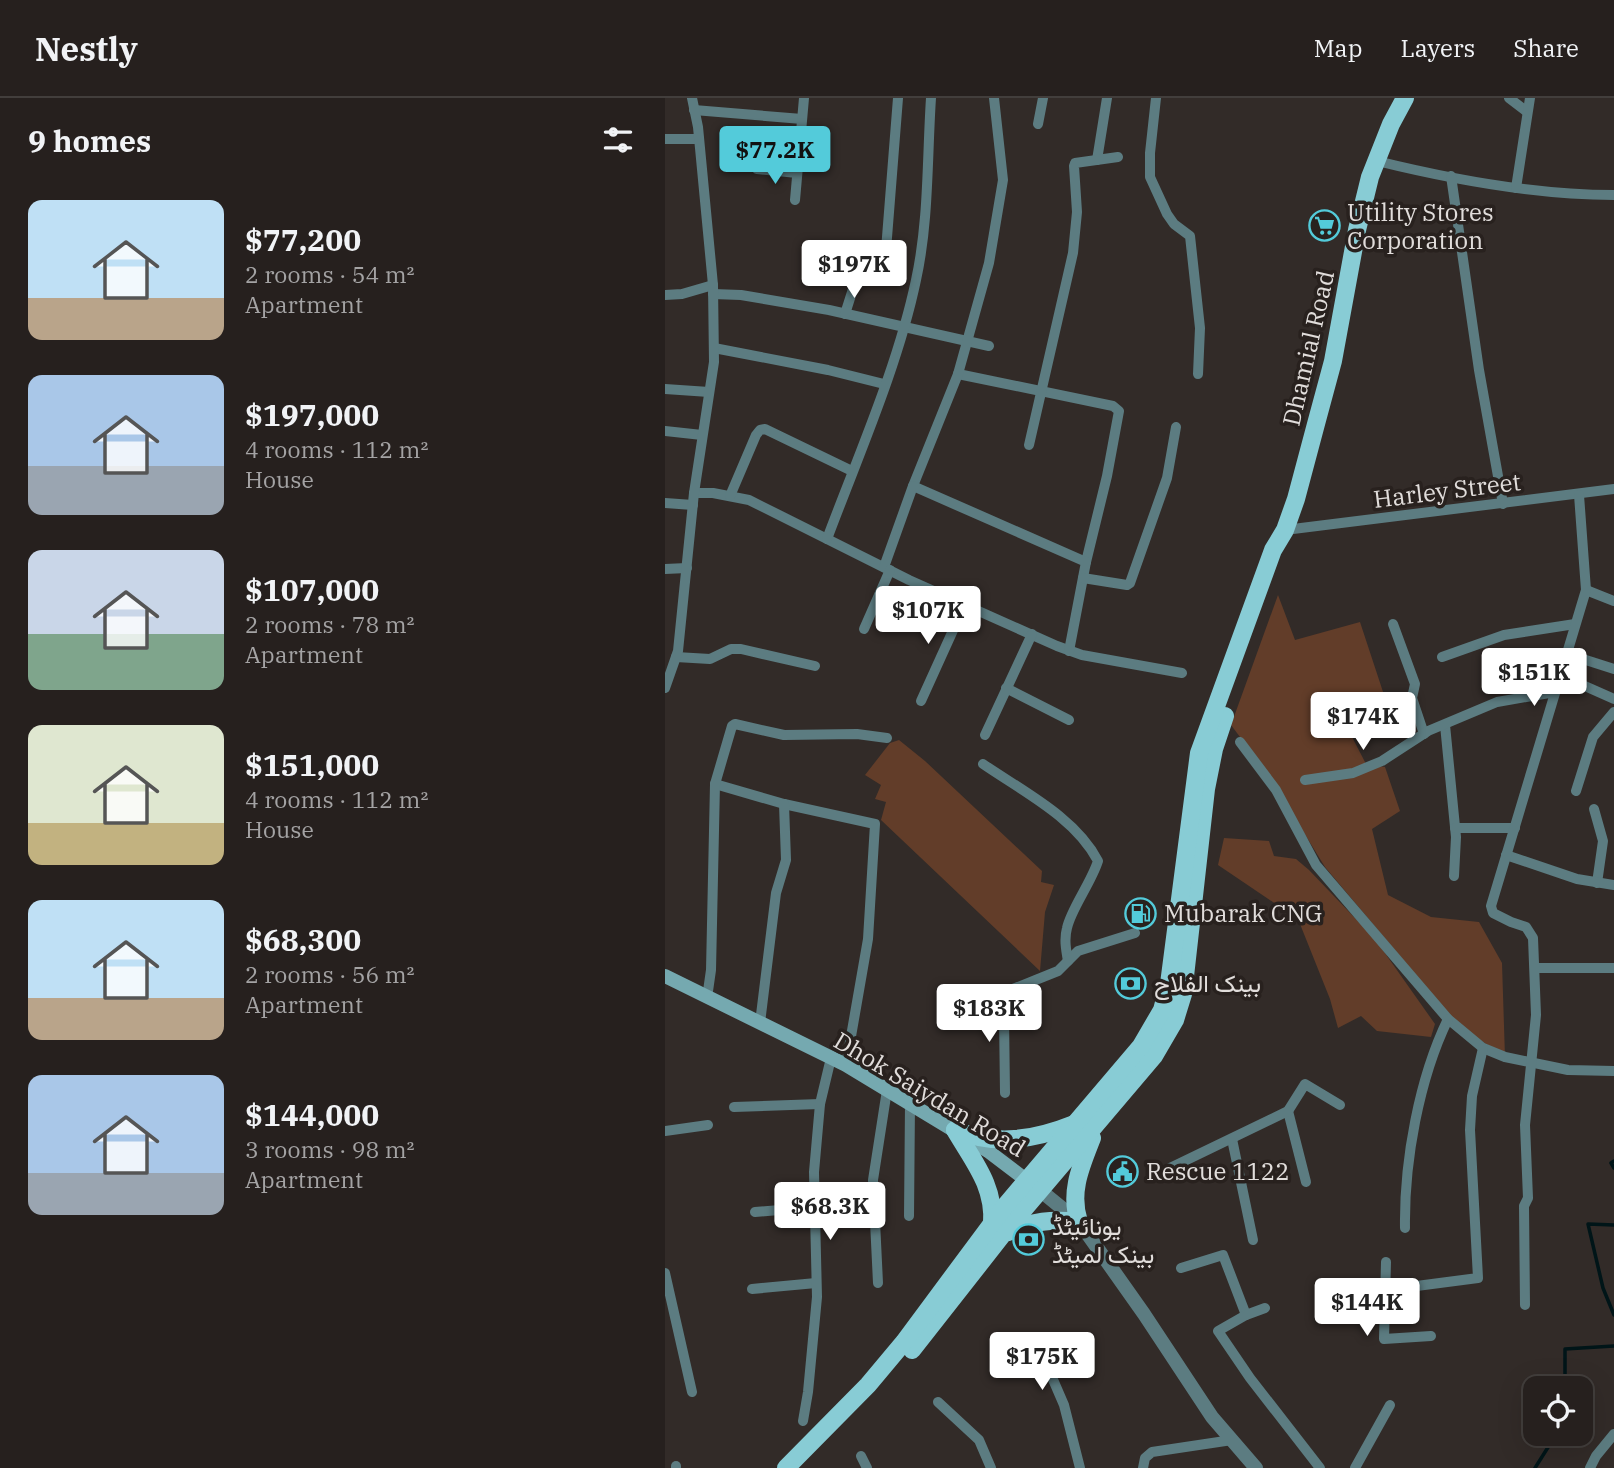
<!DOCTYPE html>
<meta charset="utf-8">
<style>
:root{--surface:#26201e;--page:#322d2b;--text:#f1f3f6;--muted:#a4a3a4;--line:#423e3c;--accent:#53cbda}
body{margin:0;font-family:"IBM Plex Serif",Vazirmatn,serif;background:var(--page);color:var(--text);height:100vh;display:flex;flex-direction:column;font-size:26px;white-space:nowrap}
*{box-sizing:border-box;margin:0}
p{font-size:23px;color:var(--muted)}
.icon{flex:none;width:38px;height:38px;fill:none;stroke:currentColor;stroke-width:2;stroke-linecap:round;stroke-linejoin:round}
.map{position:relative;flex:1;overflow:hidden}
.sheet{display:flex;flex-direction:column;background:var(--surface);width:665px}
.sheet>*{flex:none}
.buttons{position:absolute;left:858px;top:1278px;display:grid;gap:14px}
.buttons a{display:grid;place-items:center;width:70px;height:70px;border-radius:14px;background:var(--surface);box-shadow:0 7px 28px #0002,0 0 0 2px var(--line);font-size:35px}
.price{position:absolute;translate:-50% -60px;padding:0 16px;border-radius:7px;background:#fff;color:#222;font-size:23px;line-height:46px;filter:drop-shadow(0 2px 4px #0008)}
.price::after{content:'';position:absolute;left:50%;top:42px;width:21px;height:16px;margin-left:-10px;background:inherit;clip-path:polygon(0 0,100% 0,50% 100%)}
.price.on{background:var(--accent);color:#111}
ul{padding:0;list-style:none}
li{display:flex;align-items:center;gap:21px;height:175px;padding:0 28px}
li span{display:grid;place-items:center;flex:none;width:196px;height:140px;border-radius:14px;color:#555}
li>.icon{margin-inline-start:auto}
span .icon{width:84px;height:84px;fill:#fffc;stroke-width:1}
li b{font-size:30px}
h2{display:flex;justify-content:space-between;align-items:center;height:84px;padding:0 28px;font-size:30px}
header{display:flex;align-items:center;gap:42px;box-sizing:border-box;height:98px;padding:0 35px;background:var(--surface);border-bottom:2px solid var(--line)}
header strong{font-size:33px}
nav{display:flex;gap:38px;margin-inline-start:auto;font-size:24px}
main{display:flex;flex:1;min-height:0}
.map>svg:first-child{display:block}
</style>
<header>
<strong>Nestly</strong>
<nav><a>Map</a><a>Layers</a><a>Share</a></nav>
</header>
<main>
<section class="sheet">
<h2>9 homes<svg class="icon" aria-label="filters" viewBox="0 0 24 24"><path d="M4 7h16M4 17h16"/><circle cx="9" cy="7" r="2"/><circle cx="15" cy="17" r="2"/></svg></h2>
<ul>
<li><span style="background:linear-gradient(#bfe0f5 70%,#b9a48a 0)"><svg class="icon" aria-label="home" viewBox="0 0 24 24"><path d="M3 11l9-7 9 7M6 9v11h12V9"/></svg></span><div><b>$77,200</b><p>2 rooms · 54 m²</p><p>Apartment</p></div></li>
<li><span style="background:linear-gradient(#a9c7e8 65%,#9aa5b1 0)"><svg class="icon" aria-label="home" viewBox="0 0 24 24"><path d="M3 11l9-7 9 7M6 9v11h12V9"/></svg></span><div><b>$197,000</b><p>4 rooms · 112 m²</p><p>House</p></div></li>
<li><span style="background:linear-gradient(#c9d6e8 60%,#7fa58c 0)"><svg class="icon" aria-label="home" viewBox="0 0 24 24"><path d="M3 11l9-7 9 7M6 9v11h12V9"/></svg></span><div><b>$107,000</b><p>2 rooms · 78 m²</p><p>Apartment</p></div></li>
<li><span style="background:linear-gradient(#dfe7d0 70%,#c2b280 0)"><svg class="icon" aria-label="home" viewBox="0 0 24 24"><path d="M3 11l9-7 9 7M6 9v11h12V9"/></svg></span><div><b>$151,000</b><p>4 rooms · 112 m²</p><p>House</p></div></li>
<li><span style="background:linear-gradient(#bfe0f5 70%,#b9a48a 0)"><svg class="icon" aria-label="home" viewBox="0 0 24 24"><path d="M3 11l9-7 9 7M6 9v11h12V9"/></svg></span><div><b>$68,300</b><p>2 rooms · 56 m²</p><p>Apartment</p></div></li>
<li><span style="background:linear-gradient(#a9c7e8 70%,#9aa5b1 0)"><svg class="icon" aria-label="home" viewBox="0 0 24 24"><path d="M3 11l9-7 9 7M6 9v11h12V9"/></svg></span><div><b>$144,000</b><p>3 rooms · 98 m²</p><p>Apartment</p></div></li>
</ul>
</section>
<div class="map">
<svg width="949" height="1370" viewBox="0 0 949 1370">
<rect width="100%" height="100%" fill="#322b28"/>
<g fill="#623d29">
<path d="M613 497 630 542 695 524 722 606 685 635 701 666 720 669 735 713 707 731 723 797 766 819 814 824 837 865 840 959 792 926 660 769 602 675 566 627Z"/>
<path d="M234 642 260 663 377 773 376 784 389 787 380 814 375 873 216 722 221 704 210 701 216 687 200 677 225 645Z"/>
<path d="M559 740 604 743 609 758 631 761 644 772 710 841 770 926 766 939 712 933 696 918 673 930 665 901 633 821 553 767Z"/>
</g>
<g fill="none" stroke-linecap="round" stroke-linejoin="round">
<g stroke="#001518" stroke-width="3.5">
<path d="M949 1063 946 1065 949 1070"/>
<path d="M949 1127 923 1126 938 1190 949 1217"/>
<path d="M900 1290V1251L949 1248"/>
<path d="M870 1370 892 1335"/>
</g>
<g stroke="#5c7c81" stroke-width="10">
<path d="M491 0 485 55V79L502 116 509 126 525 138 535 230 533 276"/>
<path d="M844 0 861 13"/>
<path d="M29 12 137 21"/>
<path d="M373 26 378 0"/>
<path d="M0 41H34"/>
<path d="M432 62 442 0"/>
<path d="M712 63C789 82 870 97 949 97"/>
<path d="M92 71 132 75"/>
<path d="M786 78 814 272 838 406"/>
<path d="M851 90 865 0"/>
<path d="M130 102 139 0"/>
<path d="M48 196 76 197 164 212 324 248"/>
<path d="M0 197 17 196 48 187"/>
<path d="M180 216 201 150 221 152 233 0"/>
<path d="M49 250 163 272 219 286"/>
<path d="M293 276 448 308 454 313 442 378 421 464"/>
<path d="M0 291 44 294"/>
<path d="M0 333 37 337"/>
<path d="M364 347 408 155 412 114 409 68 410 65 453 59"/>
<path d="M248 388 293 276 324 165 338 82 329 0"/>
<path d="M29 395H48L84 402 244 482 392 548 417 557 517 575"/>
<path d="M65 398 91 337 95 332 100 331 187 373"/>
<path d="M0 405 28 407"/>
<path d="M620 432 949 391"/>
<path d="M162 441C193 358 233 268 251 182 264 123 262 60 266 0"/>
<path d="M219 469 248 388 421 464 404 553"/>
<path d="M0 471 22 470"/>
<path d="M418 480 462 487 465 485 502 380 511 329"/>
<path d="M921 492 949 503"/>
<path d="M728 526 750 586 747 600 759 636"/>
<path d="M199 531 225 472"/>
<path d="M902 556 949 571"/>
<path d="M11 559 45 561 66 551H76L150 568"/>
<path d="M777 559 839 537 910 526"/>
<path d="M895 577 949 601"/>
<path d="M0 590 13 553 29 395 49 264 48 187 33 29 27 0"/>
<path d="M341 590 404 622"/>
<path d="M256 603 300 506"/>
<path d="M780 627 791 739 789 778"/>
<path d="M320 637 367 536"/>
<path d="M575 644 611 692 651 767 783 921 818 950 840 959 903 972 949 973"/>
<path d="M318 666C357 693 410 719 433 763 426 785 406 811 402 830 399 841 401 852 403 863"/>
<path d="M640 682 688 675 717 663 763 633 832 604 890 594"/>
<path d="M50 686 119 706 210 726 203 841 181 967"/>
<path d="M911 693 928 639 949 614"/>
<path d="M929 711 938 743 932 785"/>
<path d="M790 730H850"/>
<path d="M841 757 912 781 949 787"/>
<path d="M870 870H949"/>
<path d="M42 900 46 872 50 686 67 628 70 626 119 637 192 636 222 640"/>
<path d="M95 925 111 795 121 762 119 706"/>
<path d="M340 995 339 917 342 900 348 891 393 873 413 853 470 835"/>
<path d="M69 1009 155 1006"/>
<path d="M623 1013 641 1084"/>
<path d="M0 1033 43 1027"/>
<path d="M567 1041 588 1142"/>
<path d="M505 1070 623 1013 640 986 675 1007"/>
<path d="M90 1114 149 1109"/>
<path d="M244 1118 245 1006"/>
<path d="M740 1130C739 1063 754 981 783 921"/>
<path d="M721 1164 719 1241 766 1238"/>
<path d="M516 1170 558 1157 581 1217"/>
<path d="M0 1175 27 1294"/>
<path d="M213 1185 208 1082 222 992"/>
<path d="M87 1191 151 1185"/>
<path d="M721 1192 813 1180 805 1032 807 998 818 950"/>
<path d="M860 1207 859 1108 863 1100 860 1027 871 917 868 840 861 829 846 824 828 815 826 808 921 492 914 397"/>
<path d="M600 1210 581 1217 553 1233 585 1280 655 1370"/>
<path d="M383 1270 399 1307 415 1370"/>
<path d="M273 1304 314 1342 326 1370"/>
<path d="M138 1323 143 1294 152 1199 149 1074 155 1006 166 960"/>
<path d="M196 1358 202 1370"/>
<path d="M11 1368V1370"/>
<path d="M478 1370 480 1360 487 1354 567 1342"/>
<path d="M690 1370 725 1307"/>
<path d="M925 1370 931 1358 949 1336"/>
</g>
<path stroke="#5c7c81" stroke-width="14" d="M376 1093 414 1124 479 1216 547 1319 591 1370"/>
<path stroke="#75a9b0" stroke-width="14" d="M0 878 181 967 323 1053 369 1088"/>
<g stroke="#88ccd5" stroke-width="18">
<path d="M290 1032C331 1048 369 1042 409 1026"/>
<path d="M290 1032C308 1063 330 1088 327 1126"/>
<path d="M343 1134C367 1123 387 1121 414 1124 404 1094 416 1068 427 1040"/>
<path d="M247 1252 338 1136 489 958 510 922 518 896 541 691 549 651 560 618"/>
<path d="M121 1370 203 1287 239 1244 340 1108 476 948 497 912 504 886 534 655 608 452 620 432 631 401 651 326 668 263 692 132 705 79 726 26 740 0"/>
</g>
</g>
<defs>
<symbol id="supermarket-ring" viewBox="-11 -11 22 22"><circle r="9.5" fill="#28211e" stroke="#53cbda" stroke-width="1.5"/><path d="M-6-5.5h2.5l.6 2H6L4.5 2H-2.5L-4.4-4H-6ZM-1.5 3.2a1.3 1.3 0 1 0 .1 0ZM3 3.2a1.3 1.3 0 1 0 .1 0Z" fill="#53cbda"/></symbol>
<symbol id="fuel-ring" viewBox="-11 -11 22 22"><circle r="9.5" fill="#28211e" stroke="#53cbda" stroke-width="1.5"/><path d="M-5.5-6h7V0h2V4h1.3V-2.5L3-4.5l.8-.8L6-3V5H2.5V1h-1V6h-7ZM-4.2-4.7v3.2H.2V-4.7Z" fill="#53cbda"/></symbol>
<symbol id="bank-ring" viewBox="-11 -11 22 22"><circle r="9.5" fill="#28211e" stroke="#53cbda" stroke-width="1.5"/><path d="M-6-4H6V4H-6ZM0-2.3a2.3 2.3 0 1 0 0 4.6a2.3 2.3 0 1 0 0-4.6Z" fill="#53cbda"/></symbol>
<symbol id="civic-ring" viewBox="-11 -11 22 22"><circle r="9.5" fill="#28211e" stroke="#53cbda" stroke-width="1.5"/><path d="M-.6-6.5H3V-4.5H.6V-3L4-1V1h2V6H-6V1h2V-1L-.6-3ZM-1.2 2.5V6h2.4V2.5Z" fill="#53cbda"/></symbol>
</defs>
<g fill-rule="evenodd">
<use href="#supermarket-ring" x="642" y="110" width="35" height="35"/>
<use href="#fuel-ring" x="458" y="798" width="35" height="35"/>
<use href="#bank-ring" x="448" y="868" width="35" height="35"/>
<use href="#civic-ring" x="440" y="1056" width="35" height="35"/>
<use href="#bank-ring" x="346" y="1124" width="35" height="35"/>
</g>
<g text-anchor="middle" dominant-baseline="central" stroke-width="7" stroke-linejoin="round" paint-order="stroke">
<g font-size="24" fill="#e1dddb" stroke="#28211e" text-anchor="start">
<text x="682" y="114">Utility Stores<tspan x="682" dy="28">Corporation</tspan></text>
<text x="499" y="815">Mubarak CNG</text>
<text x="489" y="885">بینک الفلاح</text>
<text x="481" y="1073">Rescue 1122</text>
<text x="387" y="1128">یونائیٹڈ<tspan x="387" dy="28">بینک لمیٹڈ</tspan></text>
</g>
<g font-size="24" fill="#e1dddb" stroke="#28211e">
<text transform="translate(643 250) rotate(-77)">Dhamial Road</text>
<text transform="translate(782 392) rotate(-7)">Harley Street</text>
<text transform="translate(265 996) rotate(31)">Dhok Saiydan Road</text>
</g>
</g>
</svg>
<div class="buttons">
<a><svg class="icon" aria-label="locate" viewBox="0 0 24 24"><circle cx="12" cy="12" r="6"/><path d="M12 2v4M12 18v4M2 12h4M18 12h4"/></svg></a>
</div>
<b class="price on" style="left:110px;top:88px">$77.2K</b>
<b class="price" style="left:189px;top:202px">$197K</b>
<b class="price" style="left:263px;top:548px">$107K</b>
<b class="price" style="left:869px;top:610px">$151K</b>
<b class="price" style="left:698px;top:654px">$174K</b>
<b class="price" style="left:324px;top:946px">$183K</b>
<b class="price" style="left:165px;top:1144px">$68.3K</b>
<b class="price" style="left:702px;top:1240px">$144K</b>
<b class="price" style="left:377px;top:1294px">$175K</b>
</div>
</main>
